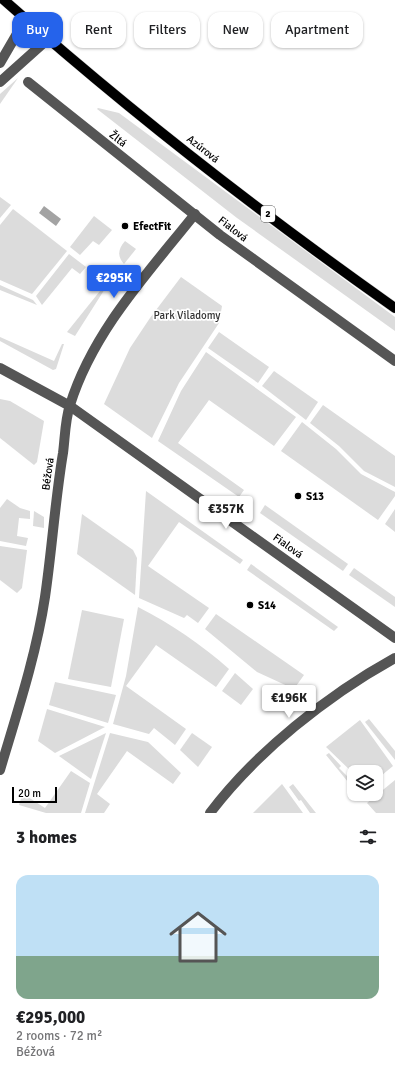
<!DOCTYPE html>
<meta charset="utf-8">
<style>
:root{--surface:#fff;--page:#f6f6f6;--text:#202124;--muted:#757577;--accent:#2563eb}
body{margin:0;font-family:Signika,sans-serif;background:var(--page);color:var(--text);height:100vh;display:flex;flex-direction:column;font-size:15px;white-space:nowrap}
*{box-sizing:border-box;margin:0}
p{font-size:13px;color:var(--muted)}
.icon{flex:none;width:22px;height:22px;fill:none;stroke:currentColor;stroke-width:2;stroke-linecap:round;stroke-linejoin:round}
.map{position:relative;height:813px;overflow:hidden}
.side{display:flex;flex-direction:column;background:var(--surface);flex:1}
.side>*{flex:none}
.banner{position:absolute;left:12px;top:12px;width:371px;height:36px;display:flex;gap:8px}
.fabs{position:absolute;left:347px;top:765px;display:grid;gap:8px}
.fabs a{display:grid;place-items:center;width:36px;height:36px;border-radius:8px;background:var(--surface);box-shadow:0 1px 3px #0004;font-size:20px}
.scale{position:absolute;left:12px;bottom:10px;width:45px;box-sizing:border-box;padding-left:4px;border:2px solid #000;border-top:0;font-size:11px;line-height:14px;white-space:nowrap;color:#000;-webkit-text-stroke:3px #fff;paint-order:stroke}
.price{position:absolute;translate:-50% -34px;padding:0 9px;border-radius:4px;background:#fff;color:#222;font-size:13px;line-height:26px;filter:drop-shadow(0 1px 2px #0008)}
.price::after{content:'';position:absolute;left:50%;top:24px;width:12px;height:9px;margin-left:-6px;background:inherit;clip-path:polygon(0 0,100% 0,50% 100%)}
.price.active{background:var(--accent);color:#fff}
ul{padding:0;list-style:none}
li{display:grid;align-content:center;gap:8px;height:212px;padding:0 16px}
li span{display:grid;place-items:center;height:124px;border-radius:12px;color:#555}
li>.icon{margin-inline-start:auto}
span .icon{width:72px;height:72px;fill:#fffc;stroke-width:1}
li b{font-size:17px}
h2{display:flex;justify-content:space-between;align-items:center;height:48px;padding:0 16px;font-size:17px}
.chip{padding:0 14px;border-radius:12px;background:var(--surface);box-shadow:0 1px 3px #0004;font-size:14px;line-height:36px}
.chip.active{background:var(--accent);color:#fff}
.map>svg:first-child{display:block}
</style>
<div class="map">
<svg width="395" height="813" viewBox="0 0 395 813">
<rect width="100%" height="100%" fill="#fff"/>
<g fill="#dcdcdc">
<path d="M18 78 0 104V94Z"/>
<path d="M98 108 119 113 395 317V331L237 218 97 109Z"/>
<path d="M0 197 11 205 0 218Z"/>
<path d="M13 209 67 251 32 294 0 280V225Z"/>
<path d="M94 216 112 230 99 245 93 241 80 255 70 247Z"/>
<path d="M125 241 136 249 124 264C117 256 118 249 125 241Z"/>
<path d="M69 254 86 267 80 274 72 268 42 305 36 296Z"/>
<path d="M181 277 222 306 219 323 179 383 152 438 104 404 130 348 150 318Z"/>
<path d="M101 278 108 284 75 336 67 332 100 291 94 286Z"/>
<path d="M0 285 33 300 37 305 0 290Z"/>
<path d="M219 332 269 367 258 383 208 348Z"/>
<path d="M0 337 54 361 62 344H64L56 369 53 370 0 341Z"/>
<path d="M206 352 296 417 274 446 209 400 178 443 244 490 239 497 158 441 181 391Z"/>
<path d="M274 371 318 402 306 420 262 386Z"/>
<path d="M0 399 10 401 44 421 37 462 34 465 0 438Z"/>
<path d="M323 405 395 456V487L364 471 339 446 310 423Z"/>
<path d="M302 422 336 449 361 474 395 492V496L378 520 281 451Z"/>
<path d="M146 491 243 560 240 564 179 522 148 566 209 608 198 623 187 615 184 618 139 598Z"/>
<path d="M7 499 20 508 30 511V519L19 518 17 536 28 538 26 546 0 541V508Z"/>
<path d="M265 505 348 564 343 571 260 513Z"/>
<path d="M395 509V532L385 524Z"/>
<path d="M34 511 44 517V528L33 526Z"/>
<path d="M82 514 133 550 137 558 135 595 77 554Z"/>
<path d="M0 546 27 550 22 588 17 593 0 580Z"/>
<path d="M251 564 338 627 334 631 247 570Z"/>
<path d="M354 568 395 597V607L349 575Z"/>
<path d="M138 607C171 624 201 644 229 669L216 687 156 645 126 686 186 729 175 745 154 728 149 734 113 724 126 676Z"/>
<path d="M82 610 124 619 111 687 68 679Z"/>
<path d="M216 614 304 675 294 689 257 672 205 629Z"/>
<path d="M235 673 253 689 241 705 222 691Z"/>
<path d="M55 682 116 695 108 723 49 705Z"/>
<path d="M47 709 105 727 55 753 38 741Z"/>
<path d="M369 719 395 751V760L365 722Z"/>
<path d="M360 720 393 766 376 780V772H354V774L326 747Z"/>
<path d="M106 733 91 779 59 756Z"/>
<path d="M110 733 148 742 181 773 173 784 127 751 97 794 110 804 104 813H85Z"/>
<path d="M192 733 212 747 198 767 180 750Z"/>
<path d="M329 753 341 766 339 768 354 783V787L348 782 326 755Z"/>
<path d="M71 771 90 783 81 813H46L19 805 22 795 28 797 45 808Z"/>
<path d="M395 780V813H376L367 803Z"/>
<path d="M282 784 303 813H253Z"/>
<path d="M293 784 316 813H310L301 800 299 801 289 787Z"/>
</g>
<path fill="#a3a3a3" d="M44 206 61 219 56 226 39 213Z"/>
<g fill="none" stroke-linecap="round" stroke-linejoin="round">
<defs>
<path id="major" d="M4 0C128 110 259 212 395 308"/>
</defs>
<use href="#major" stroke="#dbdbdb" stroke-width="11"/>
<g stroke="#555" stroke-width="10">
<path d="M0 63 25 20"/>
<path d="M0 82 48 39"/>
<path d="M28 82 220 235 395 361"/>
<path d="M0 368 70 406 395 638"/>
<path d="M0 770C17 713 36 656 45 597 52 549 55 501 63 453 65 438 65 420 70 405 93 331 148 273 195 214"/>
<path d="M210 813C256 752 328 695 395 658"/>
</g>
<use href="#major" stroke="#000" stroke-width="10"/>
</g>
<g fill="#000" stroke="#fff" stroke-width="1.5">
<circle cx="125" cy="226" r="4"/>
<circle cx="298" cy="496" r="4"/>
<circle cx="250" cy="605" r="4"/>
</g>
<g text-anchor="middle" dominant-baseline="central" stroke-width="3.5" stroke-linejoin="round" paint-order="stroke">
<rect fill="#fff" stroke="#4c4c4c" stroke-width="1" x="261" y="206" width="14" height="16" rx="3"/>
<g font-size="10" font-weight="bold" fill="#000">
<text x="268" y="214">2</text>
</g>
<g font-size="11" fill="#000" stroke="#fff">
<text transform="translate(118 139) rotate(38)">Žltá</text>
<text transform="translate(203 149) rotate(38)">Azúrová</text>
<text transform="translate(233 229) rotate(38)">Fialová</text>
<text transform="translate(48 474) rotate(-82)">Béžová</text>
<text transform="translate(288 546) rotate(36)">Fialová</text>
</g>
<g font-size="11" font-weight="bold" fill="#000" stroke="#fff" text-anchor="start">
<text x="133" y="226">EfectFit</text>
<text x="306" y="496">S13</text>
<text x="258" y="605">S14</text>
</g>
<g font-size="11" fill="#333" stroke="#fff">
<text x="187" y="315">Park Viladomy</text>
</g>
</g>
</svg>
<div class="fabs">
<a><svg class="icon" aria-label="layers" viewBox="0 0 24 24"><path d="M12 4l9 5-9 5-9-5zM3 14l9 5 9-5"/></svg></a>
</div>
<div class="scale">20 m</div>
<b class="price active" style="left:114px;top:299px">€295K</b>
<b class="price" style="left:226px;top:530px">€357K</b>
<b class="price" style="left:289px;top:719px">€196K</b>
<div class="banner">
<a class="chip active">Buy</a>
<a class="chip">Rent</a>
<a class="chip">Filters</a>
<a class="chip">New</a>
<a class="chip">Apartment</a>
</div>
</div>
<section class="side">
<h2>3 homes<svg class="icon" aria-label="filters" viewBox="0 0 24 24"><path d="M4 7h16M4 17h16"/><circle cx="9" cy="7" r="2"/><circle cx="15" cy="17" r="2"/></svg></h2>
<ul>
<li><span style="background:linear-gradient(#bfe0f5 65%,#7fa58c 0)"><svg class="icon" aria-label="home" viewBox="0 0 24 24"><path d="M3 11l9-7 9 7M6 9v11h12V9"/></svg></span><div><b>€295,000</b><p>2 rooms · 72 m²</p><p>Béžová</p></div></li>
</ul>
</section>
